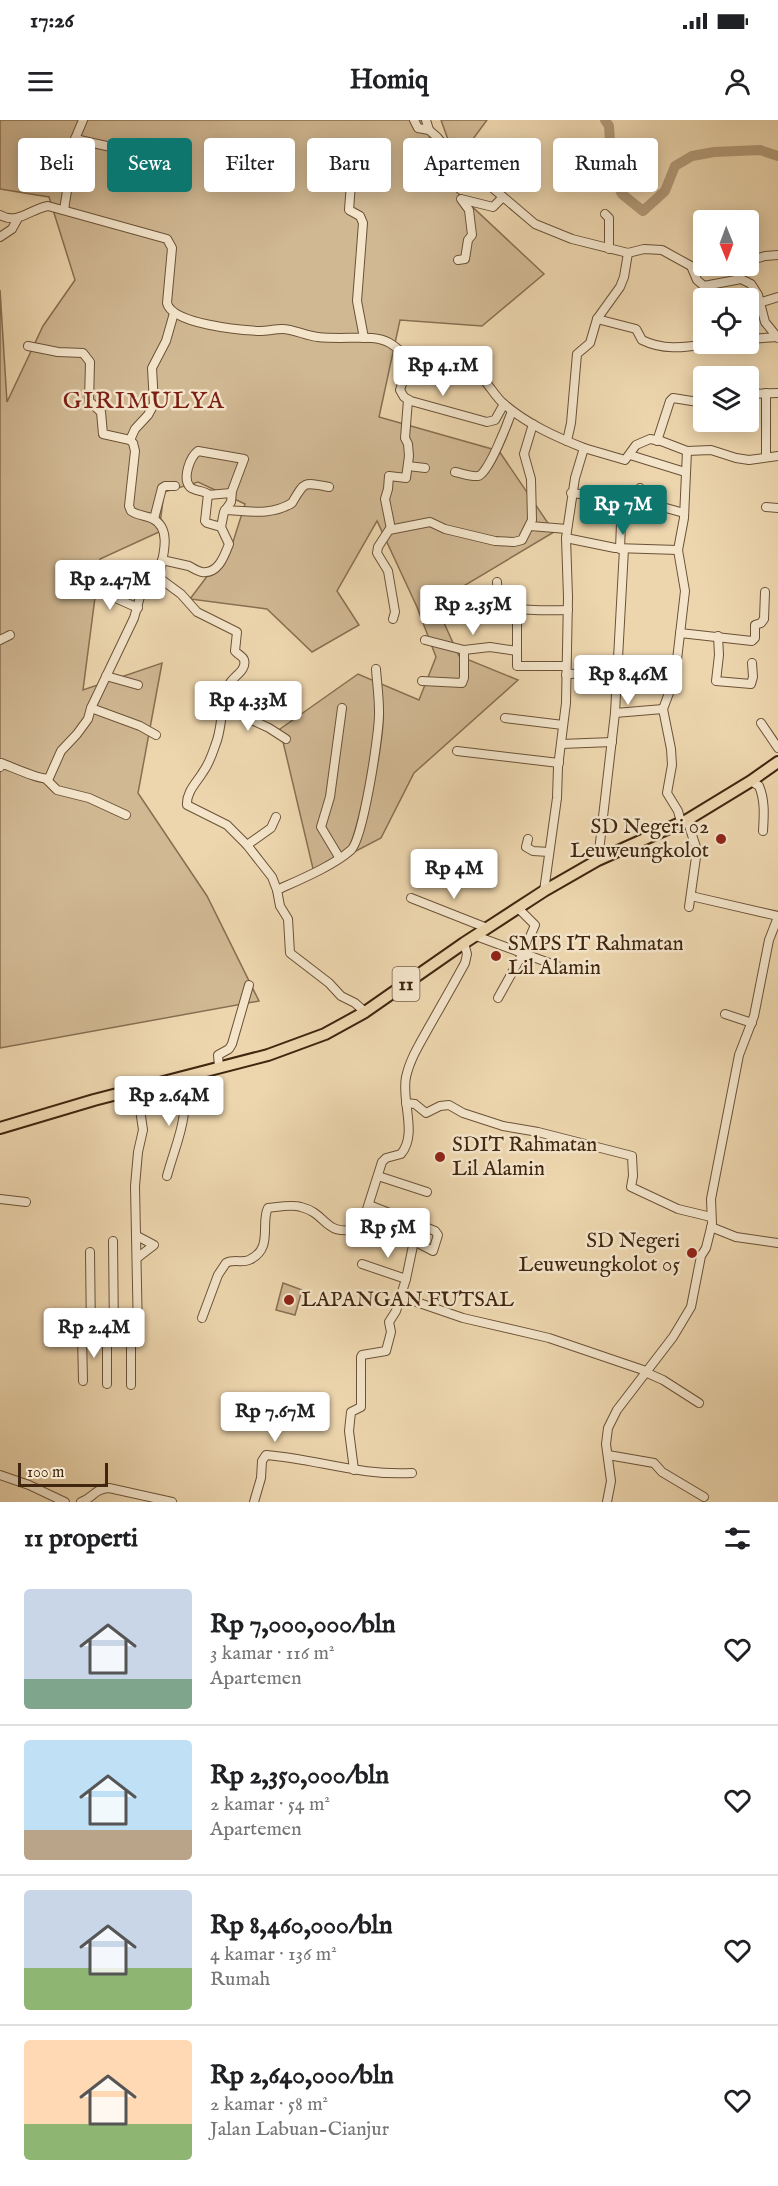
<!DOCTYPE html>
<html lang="id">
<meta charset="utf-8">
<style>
:root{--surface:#fff;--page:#f6f6f6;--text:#202124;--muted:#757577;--line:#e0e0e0;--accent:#0f766e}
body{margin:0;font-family:"IM FELL English",serif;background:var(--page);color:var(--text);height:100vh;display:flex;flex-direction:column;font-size:22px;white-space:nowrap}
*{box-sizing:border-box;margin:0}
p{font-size:20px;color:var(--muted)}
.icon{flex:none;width:33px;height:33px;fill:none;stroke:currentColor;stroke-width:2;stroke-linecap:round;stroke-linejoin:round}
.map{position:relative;height:1382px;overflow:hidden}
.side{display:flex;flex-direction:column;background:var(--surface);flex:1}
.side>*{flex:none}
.hud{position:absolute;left:18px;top:18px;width:742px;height:54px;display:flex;gap:12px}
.needle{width:39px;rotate:179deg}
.buttons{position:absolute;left:693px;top:90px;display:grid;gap:12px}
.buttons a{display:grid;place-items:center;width:66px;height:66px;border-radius:6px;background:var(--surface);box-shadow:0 3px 15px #0003;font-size:30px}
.scale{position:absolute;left:18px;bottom:15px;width:90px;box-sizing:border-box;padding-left:6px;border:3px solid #40260f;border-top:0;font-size:16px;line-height:21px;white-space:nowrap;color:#40260f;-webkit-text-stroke:4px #f3e4ca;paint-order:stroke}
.price{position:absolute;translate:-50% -51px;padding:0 14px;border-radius:6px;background:#fff;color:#222;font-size:20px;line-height:39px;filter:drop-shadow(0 2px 3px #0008)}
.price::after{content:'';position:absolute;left:50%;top:36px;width:18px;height:14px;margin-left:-9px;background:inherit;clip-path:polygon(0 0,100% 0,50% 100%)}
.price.on{background:var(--accent);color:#fff}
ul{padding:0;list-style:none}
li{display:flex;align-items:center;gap:18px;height:150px;padding:0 24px}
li+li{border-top:2px solid var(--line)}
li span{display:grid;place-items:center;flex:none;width:168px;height:120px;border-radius:6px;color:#555}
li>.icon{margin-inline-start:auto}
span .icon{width:72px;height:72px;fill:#fffc;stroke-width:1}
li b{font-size:26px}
h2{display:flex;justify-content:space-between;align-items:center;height:72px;padding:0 24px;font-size:26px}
.chip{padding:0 21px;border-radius:6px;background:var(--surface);box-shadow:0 3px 15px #0003;font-size:21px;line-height:54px}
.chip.on{background:var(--accent);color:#fff}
.status{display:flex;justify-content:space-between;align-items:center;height:42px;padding:0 30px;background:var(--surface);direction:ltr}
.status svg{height:16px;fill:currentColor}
header{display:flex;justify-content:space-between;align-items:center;height:78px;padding:0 24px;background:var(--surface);font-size:27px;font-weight:700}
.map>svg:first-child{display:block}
</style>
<div class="status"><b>17:26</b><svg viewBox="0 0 49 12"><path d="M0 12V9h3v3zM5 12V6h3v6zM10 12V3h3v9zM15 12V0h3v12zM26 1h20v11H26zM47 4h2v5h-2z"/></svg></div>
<header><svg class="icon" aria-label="menu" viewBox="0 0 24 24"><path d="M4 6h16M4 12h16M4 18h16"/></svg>Homiq<svg class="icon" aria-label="person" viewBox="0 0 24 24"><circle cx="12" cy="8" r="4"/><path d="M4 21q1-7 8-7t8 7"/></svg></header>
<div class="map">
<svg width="778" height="1382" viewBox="0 0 778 1382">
<rect width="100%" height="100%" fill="#edd6ae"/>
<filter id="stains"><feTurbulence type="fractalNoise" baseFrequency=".00333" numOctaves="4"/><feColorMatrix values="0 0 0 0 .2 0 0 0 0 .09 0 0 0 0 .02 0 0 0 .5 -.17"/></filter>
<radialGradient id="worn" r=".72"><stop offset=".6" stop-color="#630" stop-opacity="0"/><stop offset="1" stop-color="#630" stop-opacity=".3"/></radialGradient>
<g fill="#d0b893" stroke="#886f51" stroke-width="1.5">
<path d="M0 0H423L447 63 544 154 482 206 400 200 379 297 499 331 554 412 435 483 459 536 518 560 414 653 381 718 314 753 280 609 358 554 419 580 436 537 417 487 377 401 337 471 359 505 312 532 267 489 190 479 233 422 245 384 198 362 164 372 159 412 100 439 83 570 162 543 138 673 207 776 259 881 0 928V170L7 282 43 206 75 160 49 77 0 69Z"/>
<path d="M441 0H487L456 42Z"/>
<path d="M283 1163 302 1170 295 1195 276 1190Z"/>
</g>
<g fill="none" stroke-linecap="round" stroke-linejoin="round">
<path stroke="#b29a78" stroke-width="10" d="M605 0 609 6 612 53 622 74 643 91 665 71 675 46 692 36 714 32 760 30 778 36"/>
<defs>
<g id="minor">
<path d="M414 0 418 8 429 10 437 17 463 48 489 65 535 104 572 119 628 133 644 129 662 130 691 146 697 160 704 166 741 159 751 164 758 175 765 202 778 218"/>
<path d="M426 0 429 10"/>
<path d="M75 19 129 31 138 36"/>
<path d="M353 37 349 90 360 96 363 103 357 181 364 218"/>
<path d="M64 90 75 19 83 0"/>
<path d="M605 94 609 98V129"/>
<path d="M0 95C18 105 30 89 48 86L167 119 172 128 167 183C172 204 240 210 259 211 267 211 275 209 282 209 294 209 306 216 318 217 336 219 354 217 372 218 397 220 399 235 419 245 436 253 463 246 477 254 488 261 494 276 504 284 527 304 556 317 584 328L575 358 566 418 568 477 566 583 558 647 557 678 544 771"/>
<path d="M0 117 12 109 18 98"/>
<path d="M458 140 465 139 468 120 472 115 469 90 461 79 493 87 503 77"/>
<path d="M748 141 765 136 778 135"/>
<path d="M706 146 717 147 731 146"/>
<path d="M759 183 778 177"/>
<path d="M597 199 636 209 642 220C662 230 683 228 705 224"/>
<path d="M748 219 778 217"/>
<path d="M28 226 58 232 83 233 90 242 89 281 101 292 103 314 130 320 133 323 135 331 129 386 131 391C138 396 146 395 153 399 173 409 162 439 159 456L162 460 181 474 197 492 237 512 235 531C237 534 243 536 244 540 247 550 234 556 230 563 219 584 224 605 215 626 212 635 208 645 203 652 197 662 186 672 187 685L227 705 247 725 272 757 277 770 280 786 288 799 290 833 329 863 341 876 355 883 365 892"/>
<path d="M410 239 400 270 404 277 411 281 487 302 495 300 504 284"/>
<path d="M748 274 778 273"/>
<path d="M130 320 135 309 148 295 154 284 152 248 166 221 174 193"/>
<path d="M567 321 571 303 577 234 590 223 597 199 620 167 624 157 628 133"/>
<path d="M657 321 670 281 673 278 704 283"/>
<path d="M584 328 625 340 636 325 650 319 661 321 687 331 711 330 736 338 749 340 778 336"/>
<path d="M630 335 685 352"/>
<path d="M766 336V273"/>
<path d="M408 346 425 348"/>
<path d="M455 352C461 353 471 357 478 356 488 355 508 302 512 291"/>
<path d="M571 373 641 381 640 368"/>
<path d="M208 375 231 373"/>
<path d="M641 381 684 393"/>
<path d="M766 387 778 388"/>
<path d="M225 390C248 391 271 396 292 383 305 361 303 362 329 367"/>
<path d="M154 399 162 368 165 366H175"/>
<path d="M530 406 567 409"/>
<path d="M391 409 385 379 388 369 389 356 406 358 409 336 408 324 405 318 408 280"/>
<path d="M566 418 615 428 678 430"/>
<path d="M620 429 622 378"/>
<path d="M162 440C171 442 180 444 189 446 193 448 197 451 202 452 218 454 224 437 229 424L221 407 224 392 231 382 232 371 244 339 198 331C190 337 182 358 190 367 194 371 202 370 208 374L205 401 207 403 221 407"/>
<path d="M497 462 498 481C511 493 550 490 568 490"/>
<path d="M93 468 138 488"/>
<path d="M517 488V546H566"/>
<path d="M393 499 395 492 388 451 377 433 378 427 389 410 430 402 445 409 495 421 514 422 522 420 532 400 531 359 524 334 533 304"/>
<path d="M680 513 752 521 755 518V505L761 503 764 499 765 472"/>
<path d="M718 516 719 535 716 561 751 564 753 557 752 543"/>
<path d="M0 520 10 515"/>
<path d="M425 520 464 530 490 527 517 531"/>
<path d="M566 555C577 551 589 558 601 561 606 562 611 561 616 562"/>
<path d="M106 556 138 565"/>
<path d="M422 561 462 563 464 558V530"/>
<path d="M222 586 269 608 286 619"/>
<path d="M91 588 140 606 156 615"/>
<path d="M615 593 663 589"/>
<path d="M505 598 563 605"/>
<path d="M761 603 778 628"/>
<path d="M561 624 612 622"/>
<path d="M457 631 559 643"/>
<path d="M0 647 1 643C12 647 42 661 49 658L61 631 77 614 88 599 91 588 134 498 144 463 159 456"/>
<path d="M47 660 57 670 89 678 126 695"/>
<path d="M751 661 759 666C765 680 764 695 763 711"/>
<path d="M687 700 697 730 689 787"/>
<path d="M681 702 678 691 667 673 672 645 671 629 663 589 675 557 685 471 678 430 684 398 687 331"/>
<path d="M528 719 526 727 533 731 549 732"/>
<path d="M247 725 271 708 276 697"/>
<path d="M339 737 321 707 330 677 342 588"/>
<path d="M598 740 615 593 624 429"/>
<path d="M277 770C299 760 333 746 351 730 363 719 380 611 379 591 379 577 377 563 376 549"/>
<path d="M691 776 778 796"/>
<path d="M411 778 487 808"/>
<path d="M476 816 571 851"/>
<path d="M498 878 523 833 535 805 518 788"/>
<path d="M725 894 752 903"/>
<path d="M219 947 218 935 229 929 232 924 249 865"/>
<path d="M406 983 415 984 426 993 440 986 449 985 463 993 503 1006 538 1012 632 1036 633 1056 631 1067 678 1089 711 1097"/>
<path d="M167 1056C177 1019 191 996 181 957"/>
<path d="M378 1056 427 1072"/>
<path d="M0 1079 26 1082"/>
<path d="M369 1085 435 1111 438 1115 433 1131 414 1121"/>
<path d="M711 1107 736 1117 778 1123"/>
<path d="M137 1116 154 1125 137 1138"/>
<path d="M113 1121 114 1214"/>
<path d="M90 1132 91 1215"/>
<path d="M362 1144 406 1159"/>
<path d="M399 1176 463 1198 549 1218 646 1251"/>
<path d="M202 1198 218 1155 226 1143C234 1139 242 1143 249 1140 274 1129 260 1103 268 1088 278 1087 292 1084 301 1087 329 1094 323 1118 361 1108"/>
<path d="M107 1214V1264"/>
<path d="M131 1214V1265"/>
<path d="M645 1252 663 1260 699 1283"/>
<path d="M83 1261 82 1215 138 1214 135 1066 138 1032 143 1010 137 969"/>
<path d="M608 1335 654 1343 662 1352 704 1377"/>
<path d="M354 1350 349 1311 351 1292 361 1287V1237L362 1235 386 1231 391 1212 389 1202 396 1191 406 1159 414 1121 393 1113 361 1108 382 1042 386 1038 401 1034C418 1014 401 981 406 957 410 939 420 923 429 907 441 886 453 865 465 843L467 834 464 823"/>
<path d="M0 1355 29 1365 65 1382"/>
<path d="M81 1382C93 1378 94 1369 109 1368L172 1382"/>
<path d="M254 1382 261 1358 262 1341 266 1335C317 1339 359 1356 412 1353"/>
<path d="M607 1382 611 1361 606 1324 608 1308 617 1290 673 1217 691 1187 701 1136 706 1128 712 1104 711 1079 739 935 754 896 769 820 778 797"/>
</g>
<path id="highway" d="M0 1008 94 980 268 935 325 914 365 892 464 823 544 771 598 740 687 700 751 661 778 642"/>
</defs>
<use href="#minor" stroke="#6b5237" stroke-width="10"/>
<use href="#highway" stroke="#40260f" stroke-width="14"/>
<use href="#minor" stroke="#f3e4ca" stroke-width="8"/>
<use href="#highway" stroke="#edd6ae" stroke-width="10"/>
</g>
<g fill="#8f2418" stroke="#f3e4ca" stroke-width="2">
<circle cx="721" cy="719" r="6"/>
<circle cx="496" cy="836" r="6"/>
<circle cx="440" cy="1037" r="6"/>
<circle cx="692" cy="1133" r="6"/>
<circle cx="289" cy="1180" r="6"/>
</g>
<g text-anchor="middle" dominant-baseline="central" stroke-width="5" stroke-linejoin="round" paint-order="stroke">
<rect fill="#f3e4ca" stroke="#765f47" stroke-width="1.5" x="392.5" y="847" width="27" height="34" rx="4.5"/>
<g font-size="20" font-weight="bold" fill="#40260f">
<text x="406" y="864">11</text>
</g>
<g font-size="21" fill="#40260f" stroke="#f3e4ca" text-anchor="start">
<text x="709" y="707" text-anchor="end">SD Negeri 02<tspan x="709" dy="24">Leuweungkolot</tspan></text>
<text x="508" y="824">SMPS IT Rahmatan<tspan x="508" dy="24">Lil Alamin</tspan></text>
<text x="452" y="1025">SDIT Rahmatan<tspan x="452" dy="24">Lil Alamin</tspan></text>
<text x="680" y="1121" text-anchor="end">SD Negeri<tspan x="680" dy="24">Leuweungkolot 05</tspan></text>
<text x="301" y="1180">LAPANGAN FUTSAL</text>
</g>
<g font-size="24" letter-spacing="1.5" fill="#7a1f14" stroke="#f3e4ca">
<text x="144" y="281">GIRIMULYA</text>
</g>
</g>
<rect width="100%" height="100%" filter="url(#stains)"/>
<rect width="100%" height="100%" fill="url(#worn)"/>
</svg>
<div class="buttons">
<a><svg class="needle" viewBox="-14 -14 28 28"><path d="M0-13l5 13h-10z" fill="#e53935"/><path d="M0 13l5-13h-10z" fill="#757577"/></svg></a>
<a><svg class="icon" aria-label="locate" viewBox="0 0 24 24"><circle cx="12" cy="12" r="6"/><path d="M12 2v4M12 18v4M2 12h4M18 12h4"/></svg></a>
<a><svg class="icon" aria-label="layers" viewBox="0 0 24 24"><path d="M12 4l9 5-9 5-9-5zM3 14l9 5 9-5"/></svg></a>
</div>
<div class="scale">100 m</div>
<b class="price" style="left:443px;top:277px">Rp 4.1M</b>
<b class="price on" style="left:623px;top:416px">Rp 7M</b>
<b class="price" style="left:110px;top:491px">Rp 2.47M</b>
<b class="price" style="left:473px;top:516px">Rp 2.35M</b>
<b class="price" style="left:628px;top:586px">Rp 8.46M</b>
<b class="price" style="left:248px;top:612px">Rp 4.33M</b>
<b class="price" style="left:454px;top:780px">Rp 4M</b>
<b class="price" style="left:169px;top:1007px">Rp 2.64M</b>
<b class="price" style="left:388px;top:1139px">Rp 5M</b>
<b class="price" style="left:94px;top:1239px">Rp 2.4M</b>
<b class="price" style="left:275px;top:1323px">Rp 7.67M</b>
<div class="hud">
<a class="chip">Beli</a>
<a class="chip on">Sewa</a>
<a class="chip">Filter</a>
<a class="chip">Baru</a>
<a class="chip">Apartemen</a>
<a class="chip">Rumah</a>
</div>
</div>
<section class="side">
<h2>11 properti<svg class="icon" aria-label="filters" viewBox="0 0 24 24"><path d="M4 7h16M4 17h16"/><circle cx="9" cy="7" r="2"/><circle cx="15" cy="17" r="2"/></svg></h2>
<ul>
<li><span style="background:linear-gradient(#c9d6e8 75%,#7fa58c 0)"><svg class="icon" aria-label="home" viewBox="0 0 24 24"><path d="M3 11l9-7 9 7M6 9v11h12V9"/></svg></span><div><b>Rp 7,000,000/bln</b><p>3 kamar · 116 m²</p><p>Apartemen</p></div><svg class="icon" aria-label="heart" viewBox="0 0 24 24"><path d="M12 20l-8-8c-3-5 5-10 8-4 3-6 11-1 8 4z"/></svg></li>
<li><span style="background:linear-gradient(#bfe0f5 75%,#b9a48a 0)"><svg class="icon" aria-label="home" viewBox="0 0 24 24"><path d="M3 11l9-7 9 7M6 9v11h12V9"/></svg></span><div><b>Rp 2,350,000/bln</b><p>2 kamar · 54 m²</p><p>Apartemen</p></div><svg class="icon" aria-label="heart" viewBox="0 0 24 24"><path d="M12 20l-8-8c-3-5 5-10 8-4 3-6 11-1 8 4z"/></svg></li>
<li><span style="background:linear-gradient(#c9d6e8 65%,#8fb573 0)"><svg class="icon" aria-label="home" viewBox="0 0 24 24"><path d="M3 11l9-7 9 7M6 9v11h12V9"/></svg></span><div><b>Rp 8,460,000/bln</b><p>4 kamar · 136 m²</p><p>Rumah</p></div><svg class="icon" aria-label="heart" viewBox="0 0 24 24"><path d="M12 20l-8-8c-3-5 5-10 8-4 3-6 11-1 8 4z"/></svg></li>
<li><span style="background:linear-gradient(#ffd9b3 70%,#8fb573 0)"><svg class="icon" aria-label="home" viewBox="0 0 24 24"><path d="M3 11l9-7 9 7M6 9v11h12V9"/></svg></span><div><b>Rp 2,640,000/bln</b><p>2 kamar · 58 m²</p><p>Jalan Labuan-Cianjur</p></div><svg class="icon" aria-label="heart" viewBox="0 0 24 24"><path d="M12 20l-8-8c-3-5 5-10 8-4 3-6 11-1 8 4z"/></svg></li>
</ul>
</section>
